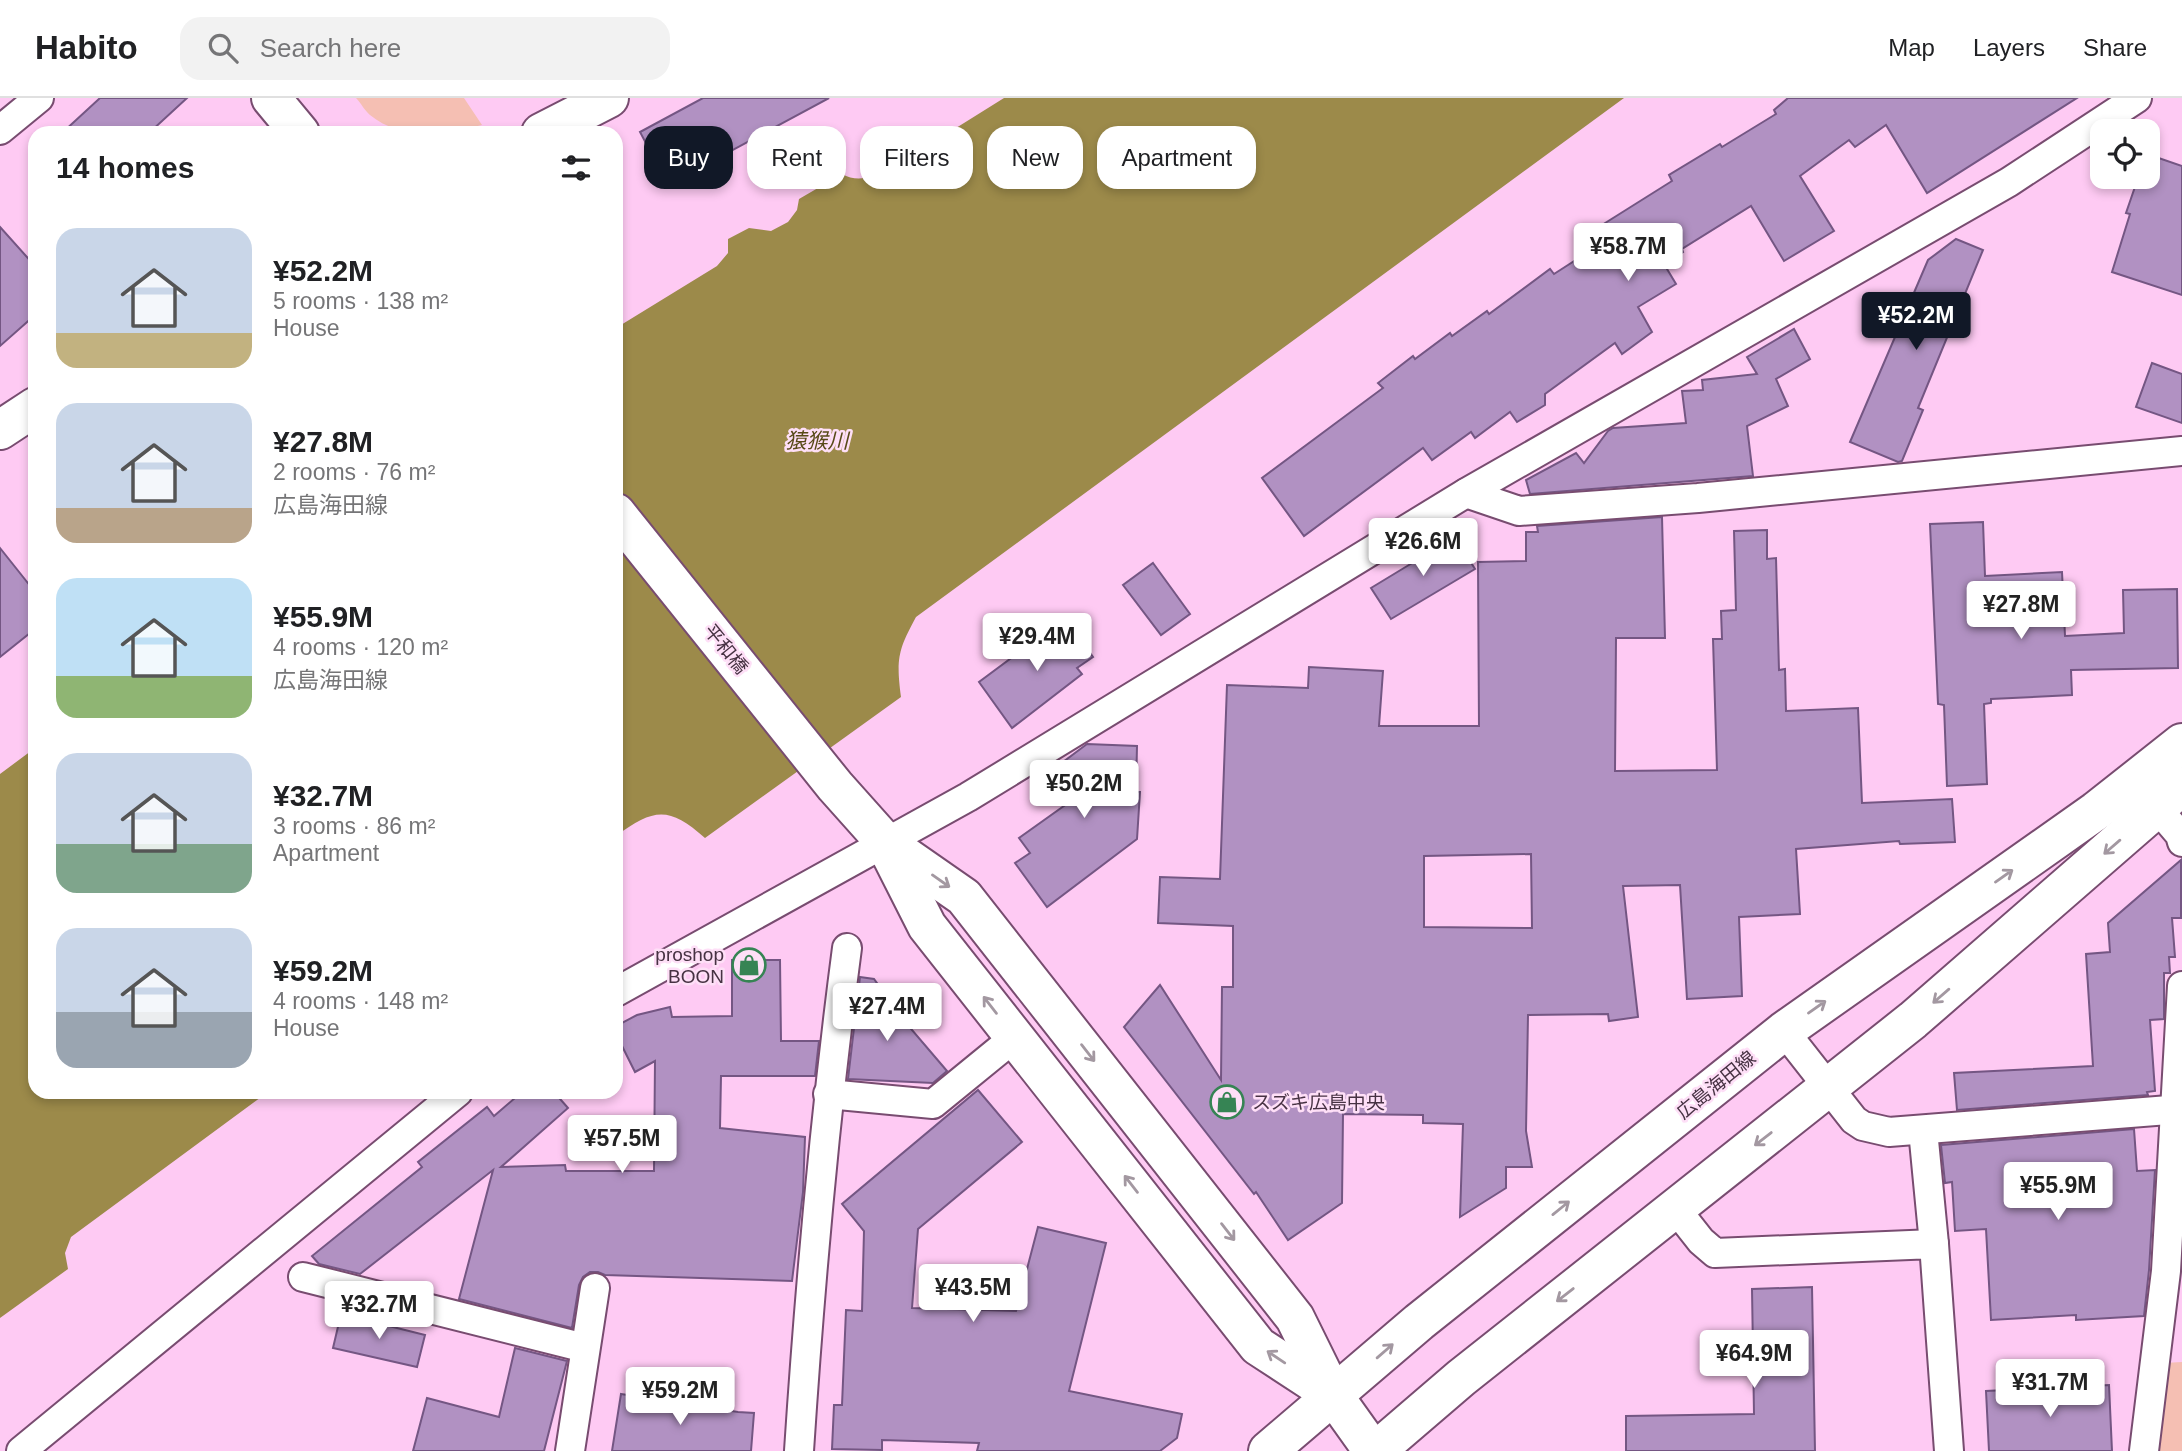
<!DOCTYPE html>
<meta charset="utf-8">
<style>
:root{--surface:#fff;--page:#f2f2f2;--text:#202124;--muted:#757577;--line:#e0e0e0;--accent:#111827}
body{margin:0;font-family:Helvetica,"Noto Sans JP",sans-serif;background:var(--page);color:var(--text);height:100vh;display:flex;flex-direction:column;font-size:26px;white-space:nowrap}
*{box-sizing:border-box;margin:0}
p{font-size:23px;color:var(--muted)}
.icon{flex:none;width:38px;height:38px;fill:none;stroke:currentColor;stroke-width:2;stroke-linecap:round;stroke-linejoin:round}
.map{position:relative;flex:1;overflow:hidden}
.details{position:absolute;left:28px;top:28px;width:595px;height:973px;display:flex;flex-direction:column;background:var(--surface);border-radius:21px;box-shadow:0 4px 10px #0003}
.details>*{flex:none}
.hud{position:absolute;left:644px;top:28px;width:665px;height:63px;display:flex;gap:14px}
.fabs{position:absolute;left:2090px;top:21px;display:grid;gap:14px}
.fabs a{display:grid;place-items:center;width:70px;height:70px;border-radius:14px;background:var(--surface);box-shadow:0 4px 10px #0003;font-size:35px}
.price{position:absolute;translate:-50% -60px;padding:0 16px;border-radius:7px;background:#fff;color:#222;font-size:23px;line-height:46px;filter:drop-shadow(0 2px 4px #0008)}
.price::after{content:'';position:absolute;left:50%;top:42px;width:21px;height:16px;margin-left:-10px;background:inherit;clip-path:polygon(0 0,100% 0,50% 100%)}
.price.on{background:var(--accent);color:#fff}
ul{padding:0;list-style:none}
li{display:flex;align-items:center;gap:21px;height:175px;padding:0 28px}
li span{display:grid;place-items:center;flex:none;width:196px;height:140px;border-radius:21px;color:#555}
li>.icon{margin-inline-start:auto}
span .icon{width:84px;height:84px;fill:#fffc;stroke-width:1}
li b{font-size:30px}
h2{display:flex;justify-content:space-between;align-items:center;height:84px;padding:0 28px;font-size:30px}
.tag{padding:0 24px;border-radius:21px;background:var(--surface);box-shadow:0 4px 10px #0003;font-size:24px;line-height:63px}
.tag.on{background:var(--accent);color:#fff}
header{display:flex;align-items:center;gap:42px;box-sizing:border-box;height:98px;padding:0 35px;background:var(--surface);border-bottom:2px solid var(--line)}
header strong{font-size:33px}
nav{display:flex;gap:38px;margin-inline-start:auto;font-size:24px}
.search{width:490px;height:63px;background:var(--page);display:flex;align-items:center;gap:18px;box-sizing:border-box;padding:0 24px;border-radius:21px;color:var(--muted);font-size:26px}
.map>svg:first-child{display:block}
</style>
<header>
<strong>Habito</strong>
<div class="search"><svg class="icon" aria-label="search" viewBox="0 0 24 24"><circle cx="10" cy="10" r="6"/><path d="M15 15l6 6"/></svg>Search here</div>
<nav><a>Map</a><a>Layers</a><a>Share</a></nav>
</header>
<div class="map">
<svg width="2182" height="1353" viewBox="0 0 2182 1353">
<rect width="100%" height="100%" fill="#fecaf3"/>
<g fill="#f5bfb3">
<path d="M356 0H464L482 27C447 35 401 43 370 17 365 13 361 5 356 0Z"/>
<path d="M2182 1264V1353H2153L2164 1265Z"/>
</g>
<g fill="#9c8a4a">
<path d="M1004 0H1624L916 519C898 552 896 561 901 599L705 740C669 708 654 710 616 738V230L717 168 728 155V141L749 130 771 133 788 124 797 112 799 101 842 76C865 89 891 72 894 48L915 36 932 45Z"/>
<path d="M35 650V994H268L71 1139 65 1155 68 1171 0 1220V676Z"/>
</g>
<g fill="#b191c2" stroke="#745683" stroke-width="2" fill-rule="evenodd">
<path d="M100 0H187L149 35H62Z"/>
<path d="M703 0H829L668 87 640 34Z"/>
<path d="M1788 0H2077L1927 95 1886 27 1855 49 1849 42 1800 78 1834 133 1784 163 1751 108 1682 151 1683 154 1664 166 1676 186 1638 209 1652 234 1622 256 1615 245 1545 296V307L1517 324 1510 314 1475 340 1471 334 1432 362 1423 350 1304 438 1262 380 1383 290 1378 285 1413 258 1415 261 1450 235 1452 238 1487 213 1489 216 1550 171 1554 176 1610 140 1602 127 1672 83 1669 77 1720 46 1722 49 1776 16 1774 12Z"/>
<path d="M2147 56 2182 68V197L2112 174 2130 116 2126 115 2136 86 2140 79H2147Z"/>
<path d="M0 129 35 168V217L0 248Z"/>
<path d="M1956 141 1983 152 1918 310 1923 312 1902 363 1898 364 1850 344 1928 162Z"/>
<path d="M1794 231 1810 261 1776 281 1788 308 1747 328 1753 378 1530 396 1526 382 1576 355 1584 365 1608 333 1613 330 1686 325 1682 293 1703 292 1702 282 1757 276 1747 259Z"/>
<path d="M2152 265 2182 276V325L2136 309Z"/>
<path d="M1662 419 1665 540H1616L1615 673 1717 672 1713 541H1722L1721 513 1736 512 1734 433 1767 432V461L1776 460 1779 572 1785 571 1786 613 1858 610 1862 705 1952 701 1955 744 1900 746 1899 743 1796 751 1800 816 1739 819 1742 898 1687 901 1680 787 1623 788 1638 919 1609 923 1608 916 1528 917 1526 1033 1532 1069H1506V1090L1460 1119 1463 1026 1423 1025V1017L1343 1016 1342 1105 1288 1142 1256 1094 1254 1096 1124 929 1160 887 1221 982 1222 889H1233V828L1158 825 1160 779 1220 781 1227 587 1308 590 1309 569 1383 573 1379 628H1479L1478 464 1526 463V434H1538L1537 428ZM1531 756 1532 830 1424 829V758Z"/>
<path d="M1983 424 1985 478 2062 474 2065 538 2124 535 2123 492 2177 491 2178 570 2071 572 2072 597 1991 601V605L1984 606 1987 686 1947 688 1944 607 1938 606 1930 426Z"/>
<path d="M1455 439 1475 471 1391 521 1371 490Z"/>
<path d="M0 450 35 494V531L0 559Z"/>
<path d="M1153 465 1190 516 1161 537 1123 487Z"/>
<path d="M1065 520 1093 559 1077 570 1082 576 1012 630 979 584Z"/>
<path d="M1087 646 1137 648 1136 694H1140L1137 741 1047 809 1015 765 1030 755 1019 740 1068 705 1047 676Z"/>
<path d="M2181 762V820H2172L2175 859H2169L2170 875H2164V921L2150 922 2155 993 2147 994 2148 997 1957 1012 1954 975 2093 968 2086 856 2110 854 2108 825Z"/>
<path d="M732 862H780L781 943H819L815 978H721L720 1030 805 1039 803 1094 792 1183 605 1177 598 1174H590L583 1179 579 1187 572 1230 459 1201 493 1072 360 1176 319 1166 312 1158 422 1069 418 1064 487 1009 494 1018 522 994H554L568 1010 501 1069 565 1067 566 1073H654L655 963 635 974 616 936V928L637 917 670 909 672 919 732 918Z"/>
<path d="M860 879 874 881 884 895 883 898 947 973 933 985 848 981Z"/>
<path d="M978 992 1022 1044 918 1131 912 1210 1016 1213 1038 1129 1106 1145 1069 1293 1182 1316 1177 1340 1160 1353H977L979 1345 882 1342V1352L832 1351 834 1307H842L846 1212 862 1213 864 1133 842 1106Z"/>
<path d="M2134 1031 2137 1073 2155 1072 2149 1172 2144 1218 2076 1222V1217L1991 1222 1986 1131 1955 1133 1952 1084 1945 1085 1941 1047Z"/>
<path d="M1812 1189 1815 1353H1626V1318L1754 1316 1752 1191Z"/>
<path d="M341 1216 425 1237 417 1269 333 1250Z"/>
<path d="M515 1250 567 1263 544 1353H413L427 1300 499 1319Z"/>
<path d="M2109 1287 2112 1353H1989L1986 1293Z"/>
<path d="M621 1296 738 1314 754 1315 751 1353H612Z"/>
</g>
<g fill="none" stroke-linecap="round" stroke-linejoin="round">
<defs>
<g id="street">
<path d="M0 32 39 0"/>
<path d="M1466 395 1519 413 1698 400 2182 353"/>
<path d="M2146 697 2180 737 2182 744"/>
<path d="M616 894 968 699 1466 395 2009 84 2137 0"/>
<path d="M1784 933 1854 1022 1863 1028 1889 1034 2182 1011"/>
<path d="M828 996 933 1006 1015 939"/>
<path d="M1923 1032 1934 1146"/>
<path d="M1675 1110 1701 1143 1715 1155 1934 1146 1949 1353"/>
<path d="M303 1179 585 1250"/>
<path d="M21 1353 458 994"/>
<path d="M570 1353 595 1190"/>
<path d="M799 1353C810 1185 825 1017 847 850"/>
<path d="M2144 1353 2166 1173 2182 888"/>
</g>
<g id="secondary">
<path d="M271 0 300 35"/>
<path d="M541 35 609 0"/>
<path d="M0 332 35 309"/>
<path d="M616 415 835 688 885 744 964 799 1295 1220 1333 1297 1373 1353"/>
<path d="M887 749 927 828 1258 1248 1333 1297"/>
<path d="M1268 1353 1419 1224 1784 933 2096 713 2182 645"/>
<path d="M1376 1353 1461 1280 1913 922 2182 688"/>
</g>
</defs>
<use href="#street" stroke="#784c70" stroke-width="32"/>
<use href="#secondary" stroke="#784c70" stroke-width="42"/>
<use href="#street" stroke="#fff" stroke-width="28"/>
<use href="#secondary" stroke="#fff" stroke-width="38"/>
</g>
<defs><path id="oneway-shaft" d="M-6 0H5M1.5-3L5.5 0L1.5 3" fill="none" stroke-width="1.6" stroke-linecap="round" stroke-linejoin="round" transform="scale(1.75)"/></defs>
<g stroke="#a398a1">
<use href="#oneway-shaft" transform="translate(2112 749) rotate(139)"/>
<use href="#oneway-shaft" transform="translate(2004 778) rotate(-35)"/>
<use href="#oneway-shaft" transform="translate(941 783) rotate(35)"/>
<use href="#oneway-shaft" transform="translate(1941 898) rotate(139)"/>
<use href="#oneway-shaft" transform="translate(990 907) rotate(-128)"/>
<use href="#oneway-shaft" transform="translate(1817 909) rotate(-35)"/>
<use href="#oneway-shaft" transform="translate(1088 955) rotate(52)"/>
<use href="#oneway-shaft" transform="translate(1763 1041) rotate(142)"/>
<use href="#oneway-shaft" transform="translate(1131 1086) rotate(-128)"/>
<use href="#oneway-shaft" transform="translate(1561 1110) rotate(-39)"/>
<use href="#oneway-shaft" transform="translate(1228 1134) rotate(52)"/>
<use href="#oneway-shaft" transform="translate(1565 1197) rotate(142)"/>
<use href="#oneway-shaft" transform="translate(1385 1253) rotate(-41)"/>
<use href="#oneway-shaft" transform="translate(1276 1259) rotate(-146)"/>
</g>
<defs>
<symbol id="shop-ring" viewBox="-11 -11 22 22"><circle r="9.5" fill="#fedff7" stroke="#368454" stroke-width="1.5"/><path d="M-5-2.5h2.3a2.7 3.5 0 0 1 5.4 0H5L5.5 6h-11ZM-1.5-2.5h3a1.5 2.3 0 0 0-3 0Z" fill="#368454"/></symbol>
</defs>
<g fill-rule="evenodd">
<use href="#shop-ring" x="730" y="848" width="38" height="38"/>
<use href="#shop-ring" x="1208" y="985" width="38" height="38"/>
</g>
<g text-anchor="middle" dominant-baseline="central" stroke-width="5" stroke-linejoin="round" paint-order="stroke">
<g font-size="19" fill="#473243" stroke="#fedff7">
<text transform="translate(726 551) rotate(51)">平和橋</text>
<text transform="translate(1716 987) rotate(-39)">広島海田線</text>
</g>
<g font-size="19" fill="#473243" stroke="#fedff7" text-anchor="end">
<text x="724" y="856">proshop<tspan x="724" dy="22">BOON</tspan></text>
<text x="1252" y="1004" text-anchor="start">スズキ広島中央</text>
</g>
<g font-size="21" font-style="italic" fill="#584a18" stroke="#fedff7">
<text x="817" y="342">猿猴川</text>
</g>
</g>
</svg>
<div class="fabs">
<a><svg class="icon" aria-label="locate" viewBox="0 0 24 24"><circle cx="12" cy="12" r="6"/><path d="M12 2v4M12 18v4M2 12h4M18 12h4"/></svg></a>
</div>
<b class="price" style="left:1628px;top:185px">¥58.7M</b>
<b class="price on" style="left:1916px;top:254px">¥52.2M</b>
<b class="price" style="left:1423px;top:480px">¥26.6M</b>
<b class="price" style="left:2021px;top:543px">¥27.8M</b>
<b class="price" style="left:1037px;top:575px">¥29.4M</b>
<b class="price" style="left:1084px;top:722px">¥50.2M</b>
<b class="price" style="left:887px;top:945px">¥27.4M</b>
<b class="price" style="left:622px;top:1077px">¥57.5M</b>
<b class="price" style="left:2058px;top:1124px">¥55.9M</b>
<b class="price" style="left:973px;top:1226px">¥43.5M</b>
<b class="price" style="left:379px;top:1243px">¥32.7M</b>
<b class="price" style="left:1754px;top:1292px">¥64.9M</b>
<b class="price" style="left:2050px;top:1321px">¥31.7M</b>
<b class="price" style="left:680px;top:1329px">¥59.2M</b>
<div class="hud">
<a class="tag on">Buy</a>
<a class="tag">Rent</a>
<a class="tag">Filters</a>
<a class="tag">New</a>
<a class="tag">Apartment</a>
</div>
<section class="details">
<h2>14 homes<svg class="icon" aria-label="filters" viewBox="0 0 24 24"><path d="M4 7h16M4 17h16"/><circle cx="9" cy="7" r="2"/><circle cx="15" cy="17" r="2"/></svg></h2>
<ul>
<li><span style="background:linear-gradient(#c9d6e8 75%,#c2b280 0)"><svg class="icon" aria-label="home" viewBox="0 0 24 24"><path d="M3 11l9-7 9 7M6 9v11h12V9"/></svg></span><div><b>¥52.2M</b><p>5 rooms · 138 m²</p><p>House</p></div></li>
<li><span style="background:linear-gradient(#c9d6e8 75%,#b9a48a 0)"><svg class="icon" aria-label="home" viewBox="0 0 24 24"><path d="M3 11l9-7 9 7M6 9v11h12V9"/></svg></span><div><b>¥27.8M</b><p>2 rooms · 76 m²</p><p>広島海田線</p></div></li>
<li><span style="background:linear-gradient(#bfe0f5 70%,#8fb573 0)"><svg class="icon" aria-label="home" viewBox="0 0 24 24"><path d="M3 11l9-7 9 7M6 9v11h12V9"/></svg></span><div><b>¥55.9M</b><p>4 rooms · 120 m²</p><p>広島海田線</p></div></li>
<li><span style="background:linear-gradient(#c9d6e8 65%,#7fa58c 0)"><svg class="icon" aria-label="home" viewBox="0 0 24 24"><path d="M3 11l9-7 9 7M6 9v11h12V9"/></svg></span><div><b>¥32.7M</b><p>3 rooms · 86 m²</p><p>Apartment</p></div></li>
<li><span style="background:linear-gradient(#c9d6e8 60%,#9aa5b1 0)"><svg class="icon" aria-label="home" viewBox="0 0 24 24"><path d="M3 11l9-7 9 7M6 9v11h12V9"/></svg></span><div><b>¥59.2M</b><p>4 rooms · 148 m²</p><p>House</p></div></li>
</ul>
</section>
</div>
